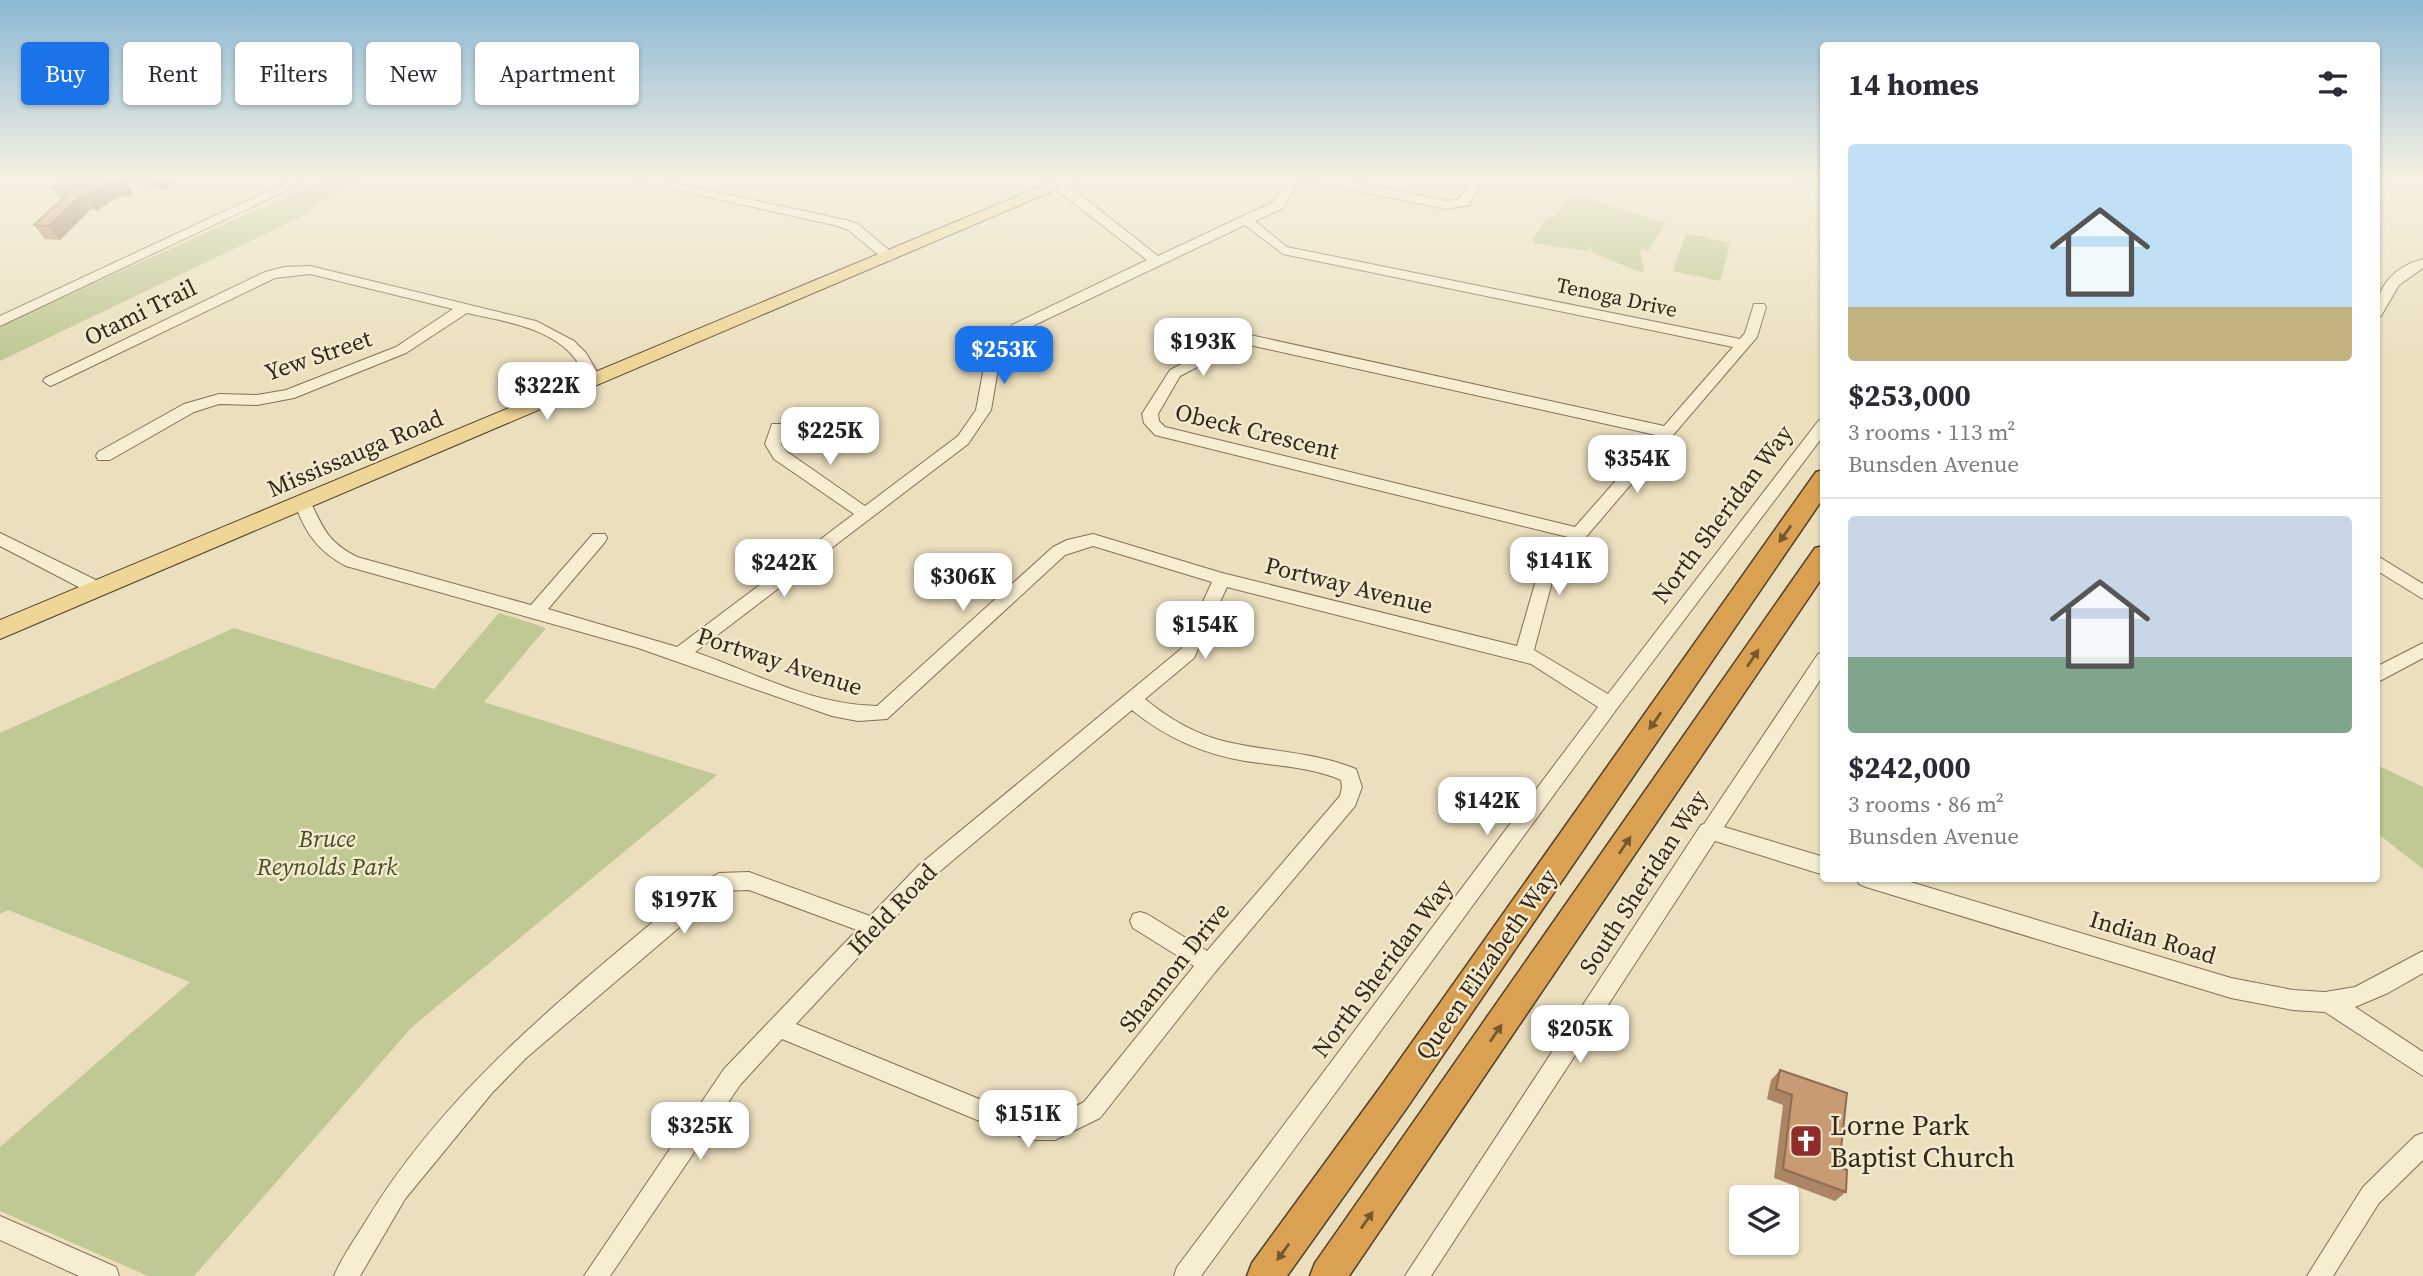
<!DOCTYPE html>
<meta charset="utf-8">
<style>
:root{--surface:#fff;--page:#f7f7f7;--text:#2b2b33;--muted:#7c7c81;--line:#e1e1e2;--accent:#1a73e8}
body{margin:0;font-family:"Source Serif 4",serif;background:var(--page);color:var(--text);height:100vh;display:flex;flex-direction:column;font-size:26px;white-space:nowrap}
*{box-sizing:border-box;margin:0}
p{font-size:23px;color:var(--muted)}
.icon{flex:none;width:38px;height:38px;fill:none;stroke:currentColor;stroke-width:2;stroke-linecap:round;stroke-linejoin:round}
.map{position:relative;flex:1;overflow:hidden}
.panel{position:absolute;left:1820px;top:42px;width:560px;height:840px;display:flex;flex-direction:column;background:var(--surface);border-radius:7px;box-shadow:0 2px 5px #0004}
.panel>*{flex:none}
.guide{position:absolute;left:21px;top:42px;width:665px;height:63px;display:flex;gap:14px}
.tools{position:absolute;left:1729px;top:1185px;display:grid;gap:14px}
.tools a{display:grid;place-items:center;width:70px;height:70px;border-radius:7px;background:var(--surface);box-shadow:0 2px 5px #0004;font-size:35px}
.price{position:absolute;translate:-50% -60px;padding:0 16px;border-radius:14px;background:#fff;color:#222;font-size:23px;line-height:46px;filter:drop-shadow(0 2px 4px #0008)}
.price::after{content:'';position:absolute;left:50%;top:42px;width:21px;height:16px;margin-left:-10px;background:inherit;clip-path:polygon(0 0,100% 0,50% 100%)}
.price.active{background:var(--accent);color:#fff}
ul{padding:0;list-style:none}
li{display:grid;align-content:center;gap:14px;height:371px;padding:0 28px}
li+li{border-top:2px solid var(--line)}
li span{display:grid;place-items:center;height:217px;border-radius:7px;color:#555}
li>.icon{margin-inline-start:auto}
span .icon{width:126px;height:126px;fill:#fffc;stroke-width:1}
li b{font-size:30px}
h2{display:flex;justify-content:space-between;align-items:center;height:84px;padding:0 28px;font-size:30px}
.pill{padding:0 24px;border-radius:7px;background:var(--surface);box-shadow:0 2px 5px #0004;font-size:24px;line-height:63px}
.pill.active{background:var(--accent);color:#fff}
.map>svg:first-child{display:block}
</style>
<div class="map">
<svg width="2423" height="1276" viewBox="0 0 2423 1276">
<rect width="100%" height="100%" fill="#ebdfbe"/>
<g fill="#c0c893">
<path d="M329 177H375L313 206V211L0 361V326Z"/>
<path d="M1572 194 1666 223 1648 251 1640 249 1644 271 1640 272 1591 252 1592 246 1588 251 1536 244 1532 240 1547 217H1554Z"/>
<path d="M1686 233 1730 243 1720 281 1673 271Z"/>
<path d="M499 613 546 628 484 702 717 775 412 1027 194 1276H148L0 1211V1147L190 982 8 910 0 914V733L234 628 434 689Z"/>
<path d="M2377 765 2423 787V869L2377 833Z"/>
</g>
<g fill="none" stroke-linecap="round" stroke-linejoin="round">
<defs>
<g id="minor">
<path d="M298 177H315L0 326V316Z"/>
<path d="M618 177H644L846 220 858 224 897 257 890 261 885 260 848 230 838 226Z"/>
<path d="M1288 177H1328L1446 201 1459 199 1472 177H1485L1469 205 1446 209 1307 181 1298 183 1283 208 1255 221 1287 247 1740 339 1745 333 1754 304H1764L1766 307 1757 337 1585 538 1552 582 1534 650 1608 694 1819 420 1824 419V435L1616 710 1201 1276H1174L1177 1267 1598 707 1531 664 1227 587 1194 658 1145 699C1169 719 1197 735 1227 742 1271 752 1314 752 1356 769L1362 787 1355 806 1216 971 1100 1118 1055 1140H1033L1006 1132 782 1039 740 1085 610 1276H584L724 1069 857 930 749 890 722 891 526 1058 492 1093 405 1199 360 1276H334C342 1257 355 1239 366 1221 449 1084 575 988 696 886L719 873 749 872 870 916 919 865 1181 649 1212 582 1093 546 1065 555 887 719 858 721 832 716 638 648 346 566C319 552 304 532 295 503L297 499H309C323 527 326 541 357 557L531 605 593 534H605L607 538 605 542 548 609 677 647 854 514 774 459 765 444 772 424H782L785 428 781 444 786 451 865 506 958 436 976 410 985 362 1012 325 1147 260 1054 188V182H1064L1158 256 1273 202ZM1245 225 1283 254 1733 347 1664 426 1250 335 1225 341 1170 370 1142 414 1144 423 1155 435 1568 537 1536 580 1517 646 1222 573 1093 534 1067 540 1053 547 877 706C812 705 755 673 695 652L968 444 991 410 999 363 1022 331ZM1250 345 1656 435 1575 527 1165 427 1159 421 1158 414 1180 376 1234 348ZM1132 710C1165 737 1203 754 1245 761 1277 766 1310 767 1341 780L1342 787 1340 796 1207 951 1147 914 1140 912 1133 914 1130 921 1133 928 1194 966 1084 1102 1053 1118H1033L1006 1110 796 1024 933 877Z"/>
<path d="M1786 177 1824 180V188L1788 180Z"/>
<path d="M2423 259V268L2399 285 2381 316 2376 317C2376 287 2393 267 2423 259Z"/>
<path d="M310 266 536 321 574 341 586 353 602 380 595 385 590 383C585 376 581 367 576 360 553 328 503 321 467 313L406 353 294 398 257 405 219 404 194 412 110 460H98L96 456 98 452 184 404 219 394 257 395 286 390 396 347 453 309 310 274 275 278 55 384 50 386 43 381 45 378 265 272 284 267Z"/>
<path d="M0 533 104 584 106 589 104 594H92L0 546Z"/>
<path d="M2376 555 2423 584V599L2376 570Z"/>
<path d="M2423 643V658L2376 683V667Z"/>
<path d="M1824 652V674L1724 827 1824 857V875L1715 841 1431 1276H1405L1701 825 1704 824 1818 654Z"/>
<path d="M1856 878H1897L2231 978 2293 990 2325 992 2355 987 2423 951V973L2388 993 2355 1007 2423 1052V1076L2325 1012 2293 1010 2231 998 1866 887 1859 884Z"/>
<path d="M2423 1133V1160L2379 1203 2333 1276H2307L2363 1187 2415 1136Z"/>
<path d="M0 1216 116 1267 119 1276H79L0 1240Z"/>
</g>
<path id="major" d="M1063 177H1086L0 639V620Z"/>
<g id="highway">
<path d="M1824 470V497L1406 1109 1287 1276H1247L1252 1263 1382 1085 1816 472Z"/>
<path d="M1824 546V575L1349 1276H1310L1315 1263 1815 548Z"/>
</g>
</defs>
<use href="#minor" stroke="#837058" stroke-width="2"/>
<use href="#major" stroke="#503e2c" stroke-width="2"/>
<use href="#highway" stroke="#503e2c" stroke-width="3"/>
<use href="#minor" fill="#f7edd1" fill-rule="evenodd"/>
<use href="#major" fill="#eed696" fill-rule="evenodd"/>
<use href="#highway" fill="#d9a151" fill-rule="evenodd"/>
</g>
<g fill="#ac8565">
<path d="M68 177H182L164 190 128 181 133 196 115 198 97 211 91 209 60 240 45 239 34 225 61 200 52 188Z"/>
<path d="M1780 1070 1839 1167 1846 1192 1835 1201 1774 1178 1783 1105 1767 1099 1771 1080Z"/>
</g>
<g fill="#8c6c52">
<path d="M122 177H125L128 181 133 196 115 198 97 211 87 197 105 184Z"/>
<path d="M156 177H182L164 190Z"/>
<path d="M81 195 91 209 60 240 49 226Z"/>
</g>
<g fill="#c89b75" stroke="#8c6c52" stroke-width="2">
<path d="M68 177H122L123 182 105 184 87 197 81 195 49 226 34 225 70 192 52 188Z"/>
<path d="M1780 1070 1847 1093 1839 1167 1847 1170 1846 1192 1783 1169 1792 1095 1776 1089Z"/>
</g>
<defs><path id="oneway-solid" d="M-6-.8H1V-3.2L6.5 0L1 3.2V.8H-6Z" transform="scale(1.75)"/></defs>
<g fill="#755831">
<use href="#oneway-solid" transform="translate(1785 534) rotate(125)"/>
<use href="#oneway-solid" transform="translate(1753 658) rotate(-56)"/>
<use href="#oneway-solid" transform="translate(1655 721) rotate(125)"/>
<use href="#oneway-solid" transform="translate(1625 845) rotate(-56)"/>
<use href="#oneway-solid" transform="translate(1496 1033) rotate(-56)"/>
<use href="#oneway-solid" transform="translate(1367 1220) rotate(-55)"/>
<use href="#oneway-solid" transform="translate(1283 1252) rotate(126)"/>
</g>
<linearGradient id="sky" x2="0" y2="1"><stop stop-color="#8bb8d4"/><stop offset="0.5" stop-color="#f6f1e2"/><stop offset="1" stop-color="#f6f1e2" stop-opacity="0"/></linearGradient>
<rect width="2423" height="356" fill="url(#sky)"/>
<defs>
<symbol id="church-square" viewBox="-11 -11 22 22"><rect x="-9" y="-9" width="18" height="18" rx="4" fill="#8f2d2b" stroke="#f3e9cd"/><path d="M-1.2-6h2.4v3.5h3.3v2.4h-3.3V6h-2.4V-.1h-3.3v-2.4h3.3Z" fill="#fff"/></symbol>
</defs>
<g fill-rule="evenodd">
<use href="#church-square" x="1787" y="1122" width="38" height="38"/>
</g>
<g text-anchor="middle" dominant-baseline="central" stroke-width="5" stroke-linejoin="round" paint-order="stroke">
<g font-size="21" fill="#33281c" stroke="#f3e9cd">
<text transform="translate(1617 297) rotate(12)">Tenoga Drive</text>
</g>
<g font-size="24" fill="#33281c" stroke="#f3e9cd">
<text transform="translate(140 312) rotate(-26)">Otami Trail</text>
<text transform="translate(318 355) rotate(-19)">Yew Street</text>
<text transform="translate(1257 431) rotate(14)">Obeck Crescent</text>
<text transform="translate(355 453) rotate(-23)">Mississauga Road</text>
<text transform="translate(1722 514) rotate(-53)">North Sheridan Way</text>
<text transform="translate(1349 585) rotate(14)">Portway Avenue</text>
<text transform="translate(780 661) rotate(18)">Portway Avenue</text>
<text transform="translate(1643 882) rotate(-57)">South Sheridan Way</text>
<text transform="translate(892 909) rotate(-46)">Ifield Road</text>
<text transform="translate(2153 937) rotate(17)">Indian Road</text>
<text transform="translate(1486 964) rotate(-55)">Queen Elizabeth Way</text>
<text transform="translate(1174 967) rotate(-51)">Shannon Drive</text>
<text transform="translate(1382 968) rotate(-53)">North Sheridan Way</text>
</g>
<g font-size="24" font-style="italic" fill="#424e23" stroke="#f3e9cd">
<text x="327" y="838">Bruce<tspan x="327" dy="28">Reynolds Park</tspan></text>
</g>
<g font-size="28" fill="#33281c" stroke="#f3e9cd" text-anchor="start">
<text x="1830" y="1125">Lorne Park<tspan x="1830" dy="32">Baptist Church</tspan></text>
</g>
</g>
</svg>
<div class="tools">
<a><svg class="icon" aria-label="layers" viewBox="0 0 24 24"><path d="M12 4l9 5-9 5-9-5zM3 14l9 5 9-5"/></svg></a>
</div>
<b class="price" style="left:1203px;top:378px">$193K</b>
<b class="price active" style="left:1004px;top:386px">$253K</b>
<b class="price" style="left:547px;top:422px">$322K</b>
<b class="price" style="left:830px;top:467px">$225K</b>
<b class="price" style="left:1637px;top:495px">$354K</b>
<b class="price" style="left:1559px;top:597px">$141K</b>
<b class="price" style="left:784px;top:599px">$242K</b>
<b class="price" style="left:963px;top:613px">$306K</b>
<b class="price" style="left:1205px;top:661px">$154K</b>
<b class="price" style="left:1487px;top:837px">$142K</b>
<b class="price" style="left:684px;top:936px">$197K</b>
<b class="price" style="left:1580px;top:1065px">$205K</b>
<b class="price" style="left:1028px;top:1150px">$151K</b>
<b class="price" style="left:700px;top:1162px">$325K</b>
<div class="guide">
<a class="pill active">Buy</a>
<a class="pill">Rent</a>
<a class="pill">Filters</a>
<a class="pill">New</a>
<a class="pill">Apartment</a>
</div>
<section class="panel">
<h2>14 homes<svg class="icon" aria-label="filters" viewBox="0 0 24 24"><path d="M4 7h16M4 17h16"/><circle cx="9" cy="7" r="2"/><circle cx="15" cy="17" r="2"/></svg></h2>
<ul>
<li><span style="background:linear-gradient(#bfe0f5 75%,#c2b280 0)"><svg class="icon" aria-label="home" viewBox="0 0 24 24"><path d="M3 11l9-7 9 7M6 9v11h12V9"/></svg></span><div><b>$253,000</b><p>3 rooms · 113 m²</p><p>Bunsden Avenue</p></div></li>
<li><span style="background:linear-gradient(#c9d6e8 65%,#7fa58c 0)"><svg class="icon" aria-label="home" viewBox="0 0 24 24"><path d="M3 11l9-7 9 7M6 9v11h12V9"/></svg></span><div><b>$242,000</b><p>3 rooms · 86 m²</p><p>Bunsden Avenue</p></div></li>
</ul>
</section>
</div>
